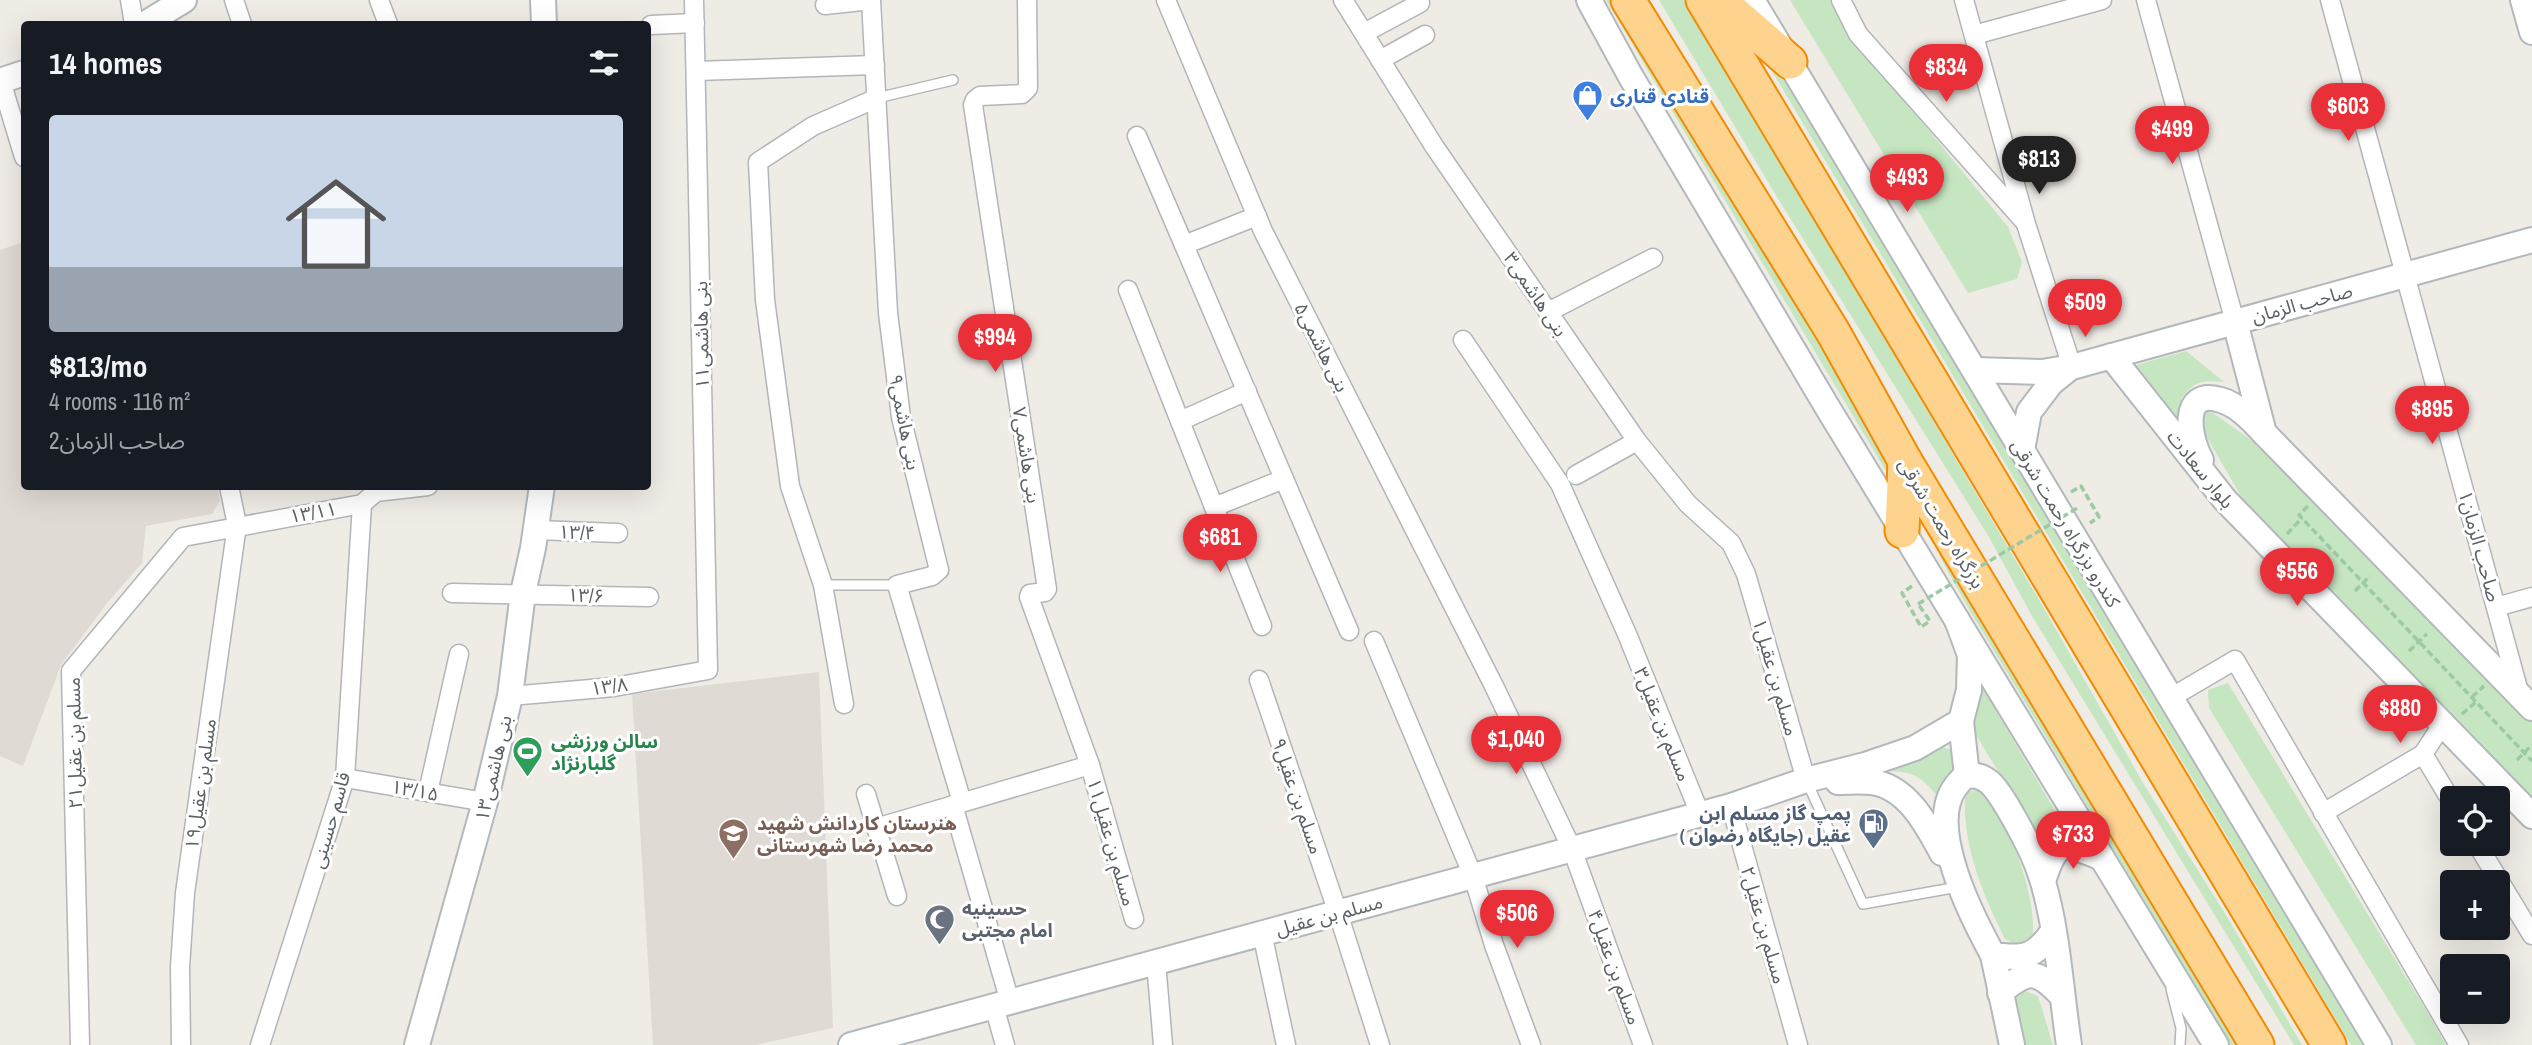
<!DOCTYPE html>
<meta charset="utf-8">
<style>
:root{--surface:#171b24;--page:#20242c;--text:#f1f3f6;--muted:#9ea1a6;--accent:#e93038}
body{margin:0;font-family:"Archivo Narrow","Noto Sans Arabic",sans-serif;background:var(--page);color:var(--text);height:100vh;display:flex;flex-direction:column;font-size:26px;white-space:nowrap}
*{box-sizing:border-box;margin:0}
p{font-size:23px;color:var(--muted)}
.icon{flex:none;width:38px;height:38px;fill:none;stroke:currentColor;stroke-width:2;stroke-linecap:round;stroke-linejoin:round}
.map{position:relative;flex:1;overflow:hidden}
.drawer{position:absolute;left:21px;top:21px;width:630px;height:469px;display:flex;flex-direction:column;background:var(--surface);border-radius:7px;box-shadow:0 7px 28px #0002}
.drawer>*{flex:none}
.fabs{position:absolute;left:2440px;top:786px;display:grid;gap:14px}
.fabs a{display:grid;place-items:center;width:70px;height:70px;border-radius:7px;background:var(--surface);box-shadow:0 7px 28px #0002;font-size:35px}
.price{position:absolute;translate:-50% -60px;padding:0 16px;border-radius:24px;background:var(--accent);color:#fff;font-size:23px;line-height:46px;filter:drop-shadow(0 2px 4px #0008)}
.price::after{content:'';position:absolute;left:50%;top:42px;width:21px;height:16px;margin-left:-10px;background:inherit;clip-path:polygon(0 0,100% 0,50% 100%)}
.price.selected{background:#222;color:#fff}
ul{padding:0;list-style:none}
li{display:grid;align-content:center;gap:14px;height:371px;padding:0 28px}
li span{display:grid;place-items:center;height:217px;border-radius:7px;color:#555}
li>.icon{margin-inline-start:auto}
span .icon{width:126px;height:126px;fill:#fffc;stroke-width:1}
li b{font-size:30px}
h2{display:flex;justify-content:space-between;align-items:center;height:84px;padding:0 28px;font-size:30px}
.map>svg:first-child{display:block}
</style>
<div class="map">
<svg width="2532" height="1045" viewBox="0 0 2532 1045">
<rect width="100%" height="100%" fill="#efebe5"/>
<g fill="#dfdad3">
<path d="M24 242V486L217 487 220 500 212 514 146 526 142 563 107 603 61 665 23 766 0 756V250Z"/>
<path d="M819 672 833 1028 755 1045H653L632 694Z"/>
</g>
<g fill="#c6e6c1">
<path d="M1606 0H1613L1891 464 1893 483Z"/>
<path d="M1659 0H1684L2041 603 2143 783 2226 915 2302 1045H2294L2032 616 1989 537 1782 205Z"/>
<path d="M1790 0H1832L1844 27 2008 227 2022 262 2017 279 1968 293Z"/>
<path d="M1760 51 1784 73 2365 1045H2351Z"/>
<path d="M2186 351 2224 382C2202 380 2194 381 2181 399L2183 423 2131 373 2133 366Z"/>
<path d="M2201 410 2213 413 2285 464 2532 720V804L2245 503 2198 422Z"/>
<path d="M1933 529 2240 1045H2231L1970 611 1940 557Z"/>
<path d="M2228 683 2424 1007 2446 1045H2416L2209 708 2208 690Z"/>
<path d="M1983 689 2067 831 2035 832 1973 730Z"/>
<path d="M1940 747 1950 749 1955 759 1941 801C1918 771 1911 771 1874 771Z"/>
<path d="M1980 790C2008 814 2039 903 2032 939 2023 946 2015 945 2005 939 1983 895 1963 847 1965 797L1971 791Z"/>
<path d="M2025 991 2038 996 2053 1045H2024L2014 1000Z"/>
</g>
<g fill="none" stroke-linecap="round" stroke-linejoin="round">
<defs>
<g id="lane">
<path d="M877 98 953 80"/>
<path d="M823 585H897"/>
<path d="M1807 782 1863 904 1958 887"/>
<path d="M2171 989 2181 1028 2180 1045"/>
</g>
<g id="street">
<path d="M130 0 134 24"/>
<path d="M234 0 242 24"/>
<path d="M379 0 388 24"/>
<path d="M871 0 888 313 901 417 939 570 932 576 897 585 962 802"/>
<path d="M1027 0 1028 88 1022 94 980 96 975 100 973 105 1047 589 1045 592 1030 594 1029 597 1090 765 1134 919"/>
<path d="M1166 0 1263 231 1494 686 1572 849 1643 1045"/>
<path d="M1343 0 1434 146 1637 441 1688 504 1731 543 1746 574 1806 780"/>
<path d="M1841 0 1858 34 2024 221"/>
<path d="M1964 0 2026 224 2072 367"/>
<path d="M2146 0 2235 322"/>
<path d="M2330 0 2519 692"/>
<path d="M825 5 871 0"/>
<path d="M651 25 695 23"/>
<path d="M1364 33 1420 3"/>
<path d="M1974 35 2102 0"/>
<path d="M1380 60 1425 35"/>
<path d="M696 71 875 65"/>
<path d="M1 81 24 157"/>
<path d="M1137 136 1184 245"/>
<path d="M1257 216 1184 245 1349 631"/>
<path d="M1128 290 1214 507 1284 479"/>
<path d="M1548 312 1653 258"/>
<path d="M1463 340 1560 484 1627 634 1700 814"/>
<path d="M1180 421 1247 391"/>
<path d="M1576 475 1637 441"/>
<path d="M1214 507 1262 626"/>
<path d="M535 530 618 533"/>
<path d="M452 593 649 597"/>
<path d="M2496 607 2532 597"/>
<path d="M1374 641 1473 876 1494 945 1531 1045"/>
<path d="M1259 680 1338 913 1380 1045"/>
<path d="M510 696 614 687 708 670 694 0"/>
<path d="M2172 697 2235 660 2459 1045"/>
<path d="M844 704 823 585 790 486 765 300 758 162 813 126 877 98"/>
<path d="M2423 754 2442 725"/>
<path d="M345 778 485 802"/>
<path d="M428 792 459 654"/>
<path d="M866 794 897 896"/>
<path d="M953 805 1010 1002"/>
<path d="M1731 806 1798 1045"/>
<path d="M2323 813 2423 754 2452 802"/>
<path d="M876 828 1090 765"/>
<path d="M2477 844 2532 935"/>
<path d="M1262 933 1286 1045"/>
<path d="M1156 962 1163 1045"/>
<path d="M994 1006 1005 1045"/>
<path d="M80 1045 71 671 183 537 362 504 376 492 428 486"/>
<path d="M181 1045 180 967 185 893 237 525 229 486"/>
<path d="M260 1045 345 778 362 504"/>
</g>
<g id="secondary">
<path d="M543 0 544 24"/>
<path d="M1589 0 1631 77 1829 410 2216 1045"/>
<path d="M1752 0 2379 1045"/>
<path d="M2523 0 2532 32"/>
<path d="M145 24 184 0"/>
<path d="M0 81 24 73"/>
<path d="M2235 322 2264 433 2532 708"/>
<path d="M2111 356 2225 500 2532 816"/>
<path d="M1975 370 2042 372 2072 367 2532 240"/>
<path d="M2022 450 2029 412 2051 383 2071 367"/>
<path d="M2201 460C2189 439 2179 387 2221 400 2238 405 2252 420 2264 433"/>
<path d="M1961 721 1967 776"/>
<path d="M1838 782C1849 782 1860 781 1871 782 1907 786 1927 825 1942 853"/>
<path d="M2043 881C2057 838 2063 842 2102 858"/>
<path d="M2053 931C2035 958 2023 959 1993 955 1972 917 1925 826 1956 786 1959 783 1962 777 1967 776 1988 772 1998 792 2007 806 2021 830 2035 855 2043 882 2058 933 2061 992 2069 1045"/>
<path d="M1993 955 2012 1045"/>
<path d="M2000 993C2028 969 2037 969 2062 996"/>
<path d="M417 1045 485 802 510 696 523 593 533 548 542 486"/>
<path d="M851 1045 1731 806 1806 780 1865 765 1915 748 1961 721 1969 690 1970 655 1957 620"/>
</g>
<g id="highway">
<path d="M1628 0 1833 332 1905 461 2257 1045"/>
<path d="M1703 0 2329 1045"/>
<path d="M1719 0 1790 62"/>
<path d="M1902 531 1905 461"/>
</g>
</defs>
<use href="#lane" stroke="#b2b6b9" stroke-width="12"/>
<use href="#street" stroke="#b2b6b9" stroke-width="21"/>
<use href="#secondary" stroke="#b3b8bc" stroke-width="28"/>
<use href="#highway" stroke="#f38a00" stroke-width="37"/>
<g stroke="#9bcaa3" stroke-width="3.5" stroke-dasharray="7 3.5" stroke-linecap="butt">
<path d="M2071 492 2081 486 2099 517 2090 523"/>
<path d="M2308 506 2299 515 2532 761"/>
<path d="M2287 534 2302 518"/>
<path d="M1912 586 1902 593 1921 627 1930 621 1918 604"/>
<path d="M2355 591 2370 576"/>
<path d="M2409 651 2427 634"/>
<path d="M2472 697 2484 686"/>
<path d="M2462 714 2476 702"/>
<path d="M2517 760 2532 745"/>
</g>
<use href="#lane" stroke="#fff" stroke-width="9"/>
<use href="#street" stroke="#fff" stroke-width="18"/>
<use href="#secondary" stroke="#fff" stroke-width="24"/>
<use href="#highway" stroke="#fdd38e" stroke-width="33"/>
<path stroke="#9bcaa3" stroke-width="3.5" stroke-dasharray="7 3.5" stroke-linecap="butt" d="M1918 604 2079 507"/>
</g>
<defs>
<symbol id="shop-pin" viewBox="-11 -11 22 30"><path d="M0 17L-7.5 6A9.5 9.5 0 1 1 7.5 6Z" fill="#3f7fe0" stroke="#fff"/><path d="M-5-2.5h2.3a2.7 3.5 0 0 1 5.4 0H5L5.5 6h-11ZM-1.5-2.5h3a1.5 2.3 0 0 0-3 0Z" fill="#fff"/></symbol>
<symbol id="stadium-pin" viewBox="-11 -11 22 30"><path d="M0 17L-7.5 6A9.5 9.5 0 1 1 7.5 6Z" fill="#2e9e5b" stroke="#fff"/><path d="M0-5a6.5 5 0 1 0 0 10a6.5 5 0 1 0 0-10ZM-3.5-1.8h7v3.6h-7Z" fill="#fff"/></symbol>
<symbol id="fuel-pin" viewBox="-11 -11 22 30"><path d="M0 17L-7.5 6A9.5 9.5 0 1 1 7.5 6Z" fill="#5c6f8a" stroke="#fff"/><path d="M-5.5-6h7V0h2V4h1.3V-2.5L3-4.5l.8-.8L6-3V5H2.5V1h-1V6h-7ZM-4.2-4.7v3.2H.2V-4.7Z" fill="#fff"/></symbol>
<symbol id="school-pin" viewBox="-11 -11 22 30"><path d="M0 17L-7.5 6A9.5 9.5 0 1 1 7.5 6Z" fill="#8d6e63" stroke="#fff"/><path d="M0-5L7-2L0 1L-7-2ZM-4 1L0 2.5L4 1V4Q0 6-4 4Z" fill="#fff"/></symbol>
<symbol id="mosque-pin" viewBox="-11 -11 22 30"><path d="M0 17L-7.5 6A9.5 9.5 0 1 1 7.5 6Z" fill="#6b7280" stroke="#fff"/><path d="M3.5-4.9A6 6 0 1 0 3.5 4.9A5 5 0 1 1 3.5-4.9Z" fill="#fff"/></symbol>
</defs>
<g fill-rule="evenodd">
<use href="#shop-pin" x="1570" y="78" width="35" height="47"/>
<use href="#stadium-pin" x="510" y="734" width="35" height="47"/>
<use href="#fuel-pin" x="1856" y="806" width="35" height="47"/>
<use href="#school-pin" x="716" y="816" width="35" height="47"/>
<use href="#mosque-pin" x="922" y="902" width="35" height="47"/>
</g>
<g text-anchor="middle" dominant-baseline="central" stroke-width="6" stroke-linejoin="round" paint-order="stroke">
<g font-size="19" font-weight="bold" fill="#366cbe" stroke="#fff" text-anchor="start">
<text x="1610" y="96">قنادی قناری</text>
</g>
<g font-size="19" fill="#5c6165" stroke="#fff">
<text transform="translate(1536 294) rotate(56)">بنی هاشمی۳</text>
<text transform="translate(2302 303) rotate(-15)">صاحب الزمان</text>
<text transform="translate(701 335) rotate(-91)">بنی هاشمی۱۱</text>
<text transform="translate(1322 347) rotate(63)">بنی هاشمی۵</text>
<text transform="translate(905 422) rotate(79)">بنی هاشمی۹</text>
<text transform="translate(1027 455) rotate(81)">بنی هاشمی۷</text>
<text transform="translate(2201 469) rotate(51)">بلوار سعادت</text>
<text transform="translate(313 512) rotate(-10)">۱۳/۱۱</text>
<text transform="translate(1942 523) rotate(59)">بزرگراه رحمت شرقی</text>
<text transform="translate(2066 523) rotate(59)">کندرو بزرگراه رحمت شرقی</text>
<text transform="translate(577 532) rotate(2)">۱۳/۴</text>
<text transform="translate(2480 546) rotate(75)">صاحب الزمان۱</text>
<text transform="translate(586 595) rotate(2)">۱۳/۶</text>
<text transform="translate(1776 677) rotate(74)">مسلم بن عقیل۱</text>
<text transform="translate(609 686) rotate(-7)">۱۳/۸</text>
<text transform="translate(1663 724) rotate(68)">مسلم بن عقیل۳</text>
<text transform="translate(74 743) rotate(-91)">مسلم بن عقیل۲۱</text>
<text transform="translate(493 768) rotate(-77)">بنی هاشمی۱۳</text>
<text transform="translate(200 784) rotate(-82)">مسلم بن عقیل۱۹</text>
<text transform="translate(415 790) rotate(10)">۱۳/۱۵</text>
<text transform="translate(1298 796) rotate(71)">مسلم بن عقیل۹</text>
<text transform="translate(330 820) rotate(-74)">قاسم حسینی</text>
<text transform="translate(1112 842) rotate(74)">مسلم بن عقیل۱۱</text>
<text transform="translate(1329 915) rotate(-15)">مسلم بن عقیل</text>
<text transform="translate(1764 925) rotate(74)">مسلم بن عقیل۲</text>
<text transform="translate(1615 967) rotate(70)">مسلم بن عقیل۴</text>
</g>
<g font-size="19" font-weight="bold" fill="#27864d" stroke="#fff" text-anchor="start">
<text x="551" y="741">سالن ورزشی<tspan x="551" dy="22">گلبارنژاد</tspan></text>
</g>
<g font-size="19" font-weight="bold" fill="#4e5e75" stroke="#fff" text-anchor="end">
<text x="1851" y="813">پمپ گاز مسلم ابن<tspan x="1851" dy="22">عقیل (جایگاه رضوان )</tspan></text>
</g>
<g font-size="19" font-weight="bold" fill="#785e54" stroke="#fff" text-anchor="start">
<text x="757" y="823">هنرستان کاردانش شهید<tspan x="757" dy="22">محمد رضا شهرستانی</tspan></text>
</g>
<g font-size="19" font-weight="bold" fill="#5b616d" stroke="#fff" text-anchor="start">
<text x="962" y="908">حسینیه<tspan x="962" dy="22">امام مجتبی</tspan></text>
</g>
</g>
</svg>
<div class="fabs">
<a><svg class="icon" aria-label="locate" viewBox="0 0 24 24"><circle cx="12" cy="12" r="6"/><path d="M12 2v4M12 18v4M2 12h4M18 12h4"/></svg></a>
<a>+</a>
<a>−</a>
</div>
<b class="price" style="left:1946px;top:104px">$834</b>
<b class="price" style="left:2348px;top:143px">$603</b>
<b class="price" style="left:2172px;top:166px">$499</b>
<b class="price selected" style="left:2039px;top:196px">$813</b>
<b class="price" style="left:1907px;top:214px">$493</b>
<b class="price" style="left:2085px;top:339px">$509</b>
<b class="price" style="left:995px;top:374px">$994</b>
<b class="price" style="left:2432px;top:446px">$895</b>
<b class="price" style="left:1220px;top:574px">$681</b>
<b class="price" style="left:2297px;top:608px">$556</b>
<b class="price" style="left:2400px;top:745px">$880</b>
<b class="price" style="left:1516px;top:776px">$1,040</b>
<b class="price" style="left:2073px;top:871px">$733</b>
<b class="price" style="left:1517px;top:950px">$506</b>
<section class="drawer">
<h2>14 homes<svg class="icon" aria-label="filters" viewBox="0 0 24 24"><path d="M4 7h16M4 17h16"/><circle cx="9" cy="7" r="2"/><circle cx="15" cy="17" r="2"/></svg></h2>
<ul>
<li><span style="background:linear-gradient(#c9d6e8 70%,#9aa5b1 0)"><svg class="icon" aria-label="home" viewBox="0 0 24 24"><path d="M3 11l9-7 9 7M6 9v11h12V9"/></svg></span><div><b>$813/mo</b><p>4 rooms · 116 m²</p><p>2صاحب الزمان</p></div></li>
</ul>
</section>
</div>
